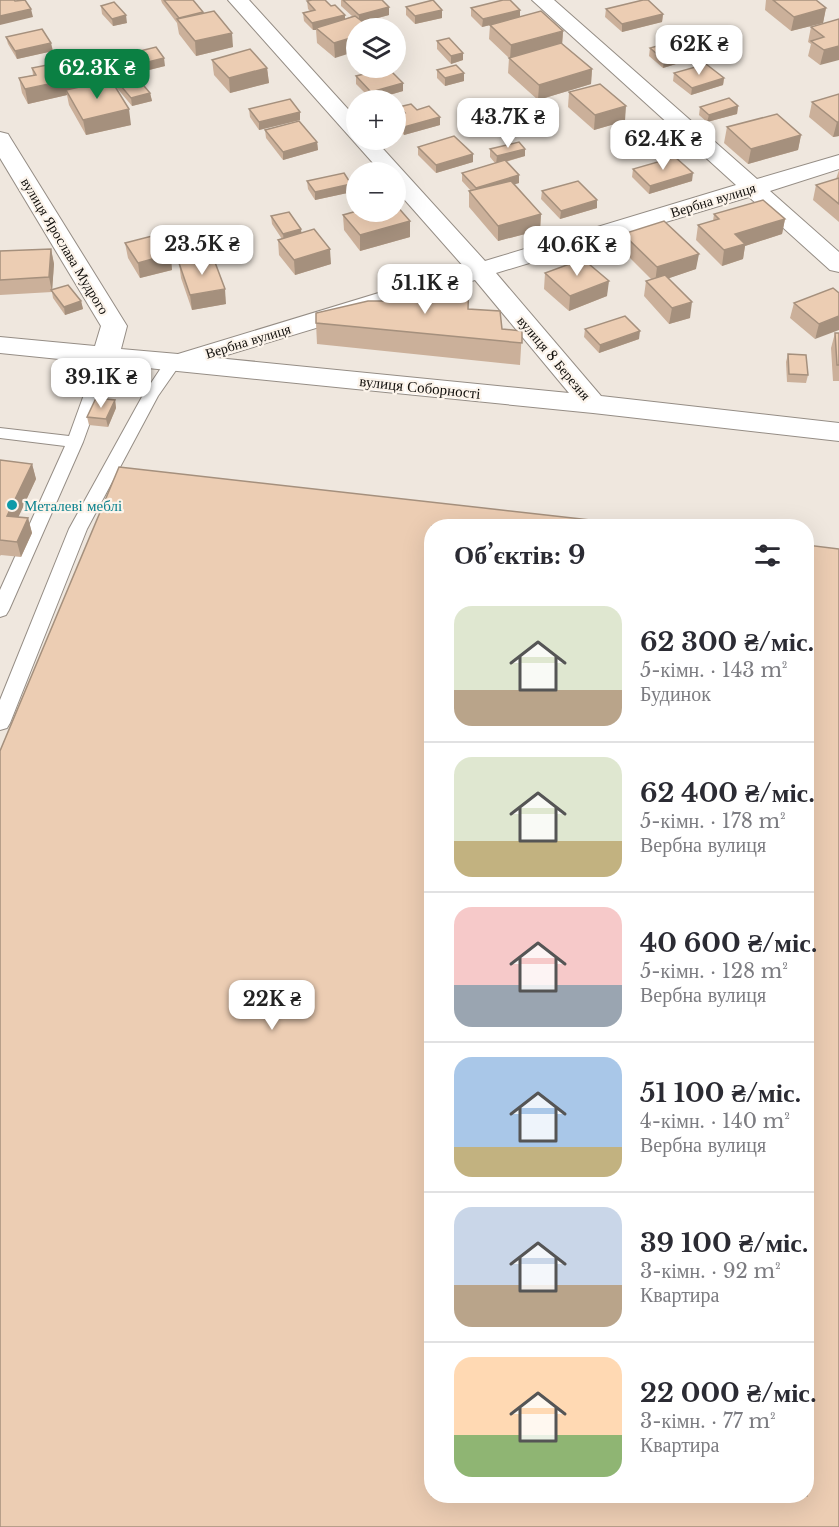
<!DOCTYPE html>
<html lang="uk">
<meta charset="utf-8">
<style>
:root{--surface:#fff;--page:#f2f2f3;--text:#2b2b33;--muted:#7c7c81;--line:#e1e1e2;--accent:#0b8043}
body{margin:0;font-family:"Libre Baskerville",serif;background:var(--page);color:var(--text);height:100vh;display:flex;flex-direction:column;font-size:22px;white-space:nowrap}
*{box-sizing:border-box;margin:0}
p{font-size:20px;color:var(--muted)}
.icon{flex:none;width:33px;height:33px;fill:none;stroke:currentColor;stroke-width:2;stroke-linecap:round;stroke-linejoin:round}
.map{position:relative;flex:1;overflow:hidden}
.panel{position:absolute;left:424px;top:519px;width:390px;height:984px;display:flex;flex-direction:column;background:var(--surface);border-radius:24px;box-shadow:0 6px 24px #0002}
.panel>*{flex:none}
.buttons{position:absolute;left:346px;top:18px;display:grid;gap:12px}
.buttons a{display:grid;place-items:center;width:60px;height:60px;border-radius:50%;background:var(--surface);box-shadow:0 6px 24px #0002;font-size:30px}
.price{position:absolute;translate:-50% -51px;padding:0 14px;border-radius:12px;background:#fff;color:#222;font-size:20px;line-height:39px;filter:drop-shadow(0 2px 3px #0008)}
.price::after{content:'';position:absolute;left:50%;top:36px;width:18px;height:14px;margin-left:-9px;background:inherit;clip-path:polygon(0 0,100% 0,50% 100%)}
.price.current{background:var(--accent);color:#fff}
ul{padding:0;list-style:none}
li{display:flex;align-items:center;gap:18px;height:150px;padding:0 30px}
li+li{border-top:2px solid var(--line)}
li span{display:grid;place-items:center;flex:none;width:168px;height:120px;border-radius:18px;color:#555}
li>.icon{margin-inline-start:auto}
span .icon{width:72px;height:72px;fill:#fffc;stroke-width:1}
li b{font-size:26px}
h2{display:flex;justify-content:space-between;align-items:center;height:72px;padding:0 30px;font-size:26px}
.map>svg:first-child{display:block}
</style>
<div class="map">
<svg width="839" height="1527" viewBox="0 0 839 1527">
<rect width="100%" height="100%" fill="#efe7de"/>
<g fill="none" stroke-linecap="round" stroke-linejoin="round">
<defs>
<g id="lane">
<path d="M106 351 114 356 83 442 9 610 6 615 0 617V590L65 446 0 438V428L69 436 98 356Z"/>
<path d="M173 358 181 363 158 396 87 529 10 723 7 728 0 730V700L69 529 143 395 167 359Z"/>
</g>
<path id="street" d="M228 0H249L357 119V140H375L485 261 736 185 532 0H554L757 179 839 155V169L770 191 839 252V272L830 270 749 197 496 273 601 396 839 423V441L593 413 0 353V337L95 346 101 326 0 158V132L8 134 11 139 127 326 121 349 178 354 464 267 396 190V172H381ZM475 280 569 393 217 358Z"/>
</defs>
<use href="#lane" stroke="#958d85" stroke-width="2"/>
<use href="#street" stroke="#958d85" stroke-width="2"/>
<use href="#lane" fill="#fff" fill-rule="evenodd"/>
<use href="#street" fill="#fff" fill-rule="evenodd"/>
</g>
<g fill="#cbb09a">
<path d="M161 0H193L233 47 196 56 179 34 177 23 162 3Z"/>
<path d="M341 0H382L389 7V15L363 22 335 58 317 43 316 30H313L304 21 303 13 310 11 308 9 307 1 331 6 345 15V19L352 16 341 6Z"/>
<path d="M766 0H816L826 8 823 23 791 31 765 10Z"/>
<path d="M101 6 127 23 113 26 102 14Z"/>
<path d="M406 7 442 10V18L415 24 406 15Z"/>
<path d="M471 8 520 10V17L563 31 562 44 592 69 591 84 538 100 508 73 509 58 489 39 490 25 482 27 471 16Z"/>
<path d="M606 9 663 14 662 22 622 32 605 17Z"/>
<path d="M839 19 820 65 808 56 811 44 808 42 811 27Z"/>
<path d="M6 37 53 51 17 59 8 44Z"/>
<path d="M437 41 463 60 451 64 437 49Z"/>
<path d="M650 48 693 52 692 59 663 68 649 56Z"/>
<path d="M140 51 165 66 149 70 141 59Z"/>
<path d="M212 60 267 68 269 83 230 93 214 75Z"/>
<path d="M32 68 77 78 79 87 131 125 86 135 69 105 67 95 28 104 22 93 19 78 33 75Z"/>
<path d="M437 70 464 73V81L445 86 437 78Z"/>
<path d="M674 73 724 78 723 85 691 95 673 81Z"/>
<path d="M356 76 403 91 372 100 356 84Z"/>
<path d="M115 79 150 93 152 101 132 106 116 87Z"/>
<path d="M569 92 625 121 594 130 568 107Z"/>
<path d="M839 94V136L833 137 809 117 812 102Z"/>
<path d="M738 106 737 114 707 122 699 115 700 107Z"/>
<path d="M399 107 417 110 440 125 404 135 396 127V116L399 115Z"/>
<path d="M249 109 300 112V120L259 130 250 117Z"/>
<path d="M727 127 801 135 798 150 748 164 724 143Z"/>
<path d="M265 130 317 142 318 150 283 160 266 138Z"/>
<path d="M418 147 473 154V162L436 173 418 155Z"/>
<path d="M490 149 525 156 506 162 519 183 515 184 541 214 540 230 498 241 469 207V191H471L462 181V173L495 163 490 157Z"/>
<path d="M633 169 692 181 649 194 632 177Z"/>
<path d="M839 170V222L813 200 816 185 836 179Z"/>
<path d="M307 181 352 192 315 200 308 189Z"/>
<path d="M542 191 597 200V208L560 219 541 199Z"/>
<path d="M714 214 785 219 782 234 745 246 743 259 722 266 696 240 698 225 713 221Z"/>
<path d="M343 215 410 221V237L360 251 344 230Z"/>
<path d="M271 216 301 233 331 264 295 275 279 255 278 240 282 239 272 224Z"/>
<path d="M623 234 696 269 669 278 690 318 669 324 644 296 646 281 651 279 621 249Z"/>
<path d="M190 239 192 255 171 260 172 270 140 278 128 258 125 243Z"/>
<path d="M51 249 54 264 52 290 81 301 83 309 65 315 53 298 52 292 0 295V251Z"/>
<path d="M179 263 226 304 192 310 181 278Z"/>
<path d="M545 273 607 296 569 311 544 289Z"/>
<path d="M833 288 815 339 790 318 794 303Z"/>
<path d="M468 309 502 329 522 331 520 365 317 344 316 323Z"/>
<path d="M585 329 639 339 599 353 584 337Z"/>
<path d="M835 333H839V381H833L831 348Z"/>
<path d="M788 354 808 375 806 383 787 382 786 362Z"/>
<path d="M115 400 116 408 108 427 89 425 87 417Z"/>
<path d="M0 460 32 464 36 479 18 517 28 518 32 533 21 557 1 555 0 556Z"/>
</g>
<g fill="#a5907d">
<path d="M389 7V15L359 23V15Z"/>
<path d="M826 8 823 23 791 31 794 17Z"/>
<path d="M31 9 33 17 0 25V16Z"/>
<path d="M442 10V18L415 24V16Z"/>
<path d="M520 10V18L482 27 483 19Z"/>
<path d="M663 14 662 22 622 32V24Z"/>
<path d="M126 15 127 23 113 26 112 19Z"/>
<path d="M345 15V22L316 28V30H313L312 23Z"/>
<path d="M563 31 562 46 510 59 511 45Z"/>
<path d="M232 33 233 47 196 56 195 41Z"/>
<path d="M357 36V51L335 58 334 43Z"/>
<path d="M51 43 53 51 17 59 15 51Z"/>
<path d="M839 46V60L820 65 824 50Z"/>
<path d="M693 52 692 59 663 68 664 60Z"/>
<path d="M463 53V60L451 64V56Z"/>
<path d="M164 58 165 66 149 70 148 62Z"/>
<path d="M267 68 269 83 230 93 229 78Z"/>
<path d="M592 69 591 84 538 100 539 85Z"/>
<path d="M464 73V81L445 86V78Z"/>
<path d="M77 78 80 93 66 90 67 95 28 104 25 89Z"/>
<path d="M724 78 723 85 691 95 692 88Z"/>
<path d="M403 83V91L372 100 371 92Z"/>
<path d="M150 93 152 101 132 106 131 98Z"/>
<path d="M626 106 625 121 594 130 595 115Z"/>
<path d="M738 106 737 114 707 122 709 115Z"/>
<path d="M129 109 131 125 86 135 83 120Z"/>
<path d="M300 112V120L259 130V122Z"/>
<path d="M440 117V125L404 135V127Z"/>
<path d="M837 122H839V136L833 137Z"/>
<path d="M801 135 798 150 748 164 751 149Z"/>
<path d="M317 142 318 150 283 160V152Z"/>
<path d="M525 149V156L496 164 497 156Z"/>
<path d="M473 154V162L436 173V165Z"/>
<path d="M693 173 692 181 649 194 650 186Z"/>
<path d="M519 175V183L475 196 476 188Z"/>
<path d="M351 184 352 192 315 200V192Z"/>
<path d="M597 200V208L560 219 561 211Z"/>
<path d="M541 214 540 230 498 241V226Z"/>
<path d="M785 219 782 234 745 246 743 259 722 266 724 250 735 234Z"/>
<path d="M410 221V237L360 251V235Z"/>
<path d="M301 229 302 237 284 242 283 234Z"/>
<path d="M190 239 192 255 171 260 172 270 140 278 138 263 165 246Z"/>
<path d="M51 249 54 264 52 292 49 277Z"/>
<path d="M330 249 331 264 295 275 294 260Z"/>
<path d="M699 254 696 269 655 283 657 267Z"/>
<path d="M609 281 607 296 569 311 570 296Z"/>
<path d="M225 289 226 304 192 310 190 295Z"/>
<path d="M81 301 83 309 65 315 64 307Z"/>
<path d="M692 302 690 318 669 324 672 308Z"/>
<path d="M839 316V330L815 339 819 324Z"/>
<path d="M640 331 639 339 599 353 600 345Z"/>
<path d="M115 400 116 408 108 427 106 419Z"/>
<path d="M32 464 36 479 12 531 7 516Z"/>
<path d="M28 518 32 533 21 557 17 542Z"/>
</g>
<g fill="#eccdb3" stroke="#a5907d" stroke-width="1.5">
<path d="M0 0H14L15 1 25 0 31 9 0 16Z"/>
<path d="M164 0H193L203 12 179 18Z"/>
<path d="M312 0H325L331 6 335 5 345 15 312 23 303 13 315 10 307 1Z"/>
<path d="M343 0H382L389 7 359 15Z"/>
<path d="M433 0 442 10 415 16 406 7Z"/>
<path d="M503 0H510L520 10 483 19 471 8Z"/>
<path d="M643 0H648L663 14 622 24 606 9Z"/>
<path d="M773 0H816L826 8 794 17Z"/>
<path d="M114 2 126 15 112 19 101 6Z"/>
<path d="M214 11 232 33 195 41 177 19Z"/>
<path d="M541 11 563 31 511 45 490 25Z"/>
<path d="M355 16 371 28H357V36L334 43 316 28Z"/>
<path d="M839 19V46L824 50 811 41 824 37 811 27Z"/>
<path d="M42 29 51 43 15 51 6 37Z"/>
<path d="M449 38 463 53 451 56 437 41Z"/>
<path d="M678 40 693 52 664 60 650 48Z"/>
<path d="M561 43 592 69 539 85 509 58Z"/>
<path d="M156 47 164 58 148 62 140 51Z"/>
<path d="M250 49 267 68 229 78 212 60Z"/>
<path d="M67 61 77 78 25 89 19 78 36 75 32 68Z"/>
<path d="M706 64 724 78 692 88 674 73Z"/>
<path d="M456 65 464 73 445 78 437 70Z"/>
<path d="M388 68 403 83 371 92 356 76Z"/>
<path d="M134 74 150 93 131 98 115 79Z"/>
<path d="M111 80 129 109 83 120 66 90Z"/>
<path d="M600 84 626 106 595 115 569 92Z"/>
<path d="M839 94V122H837L812 102Z"/>
<path d="M729 98 738 106 709 115 700 107Z"/>
<path d="M290 99 300 112 259 122 249 109Z"/>
<path d="M411 104 417 110 429 106 440 117 404 127 396 119V116L405 113 399 107Z"/>
<path d="M777 114 801 135 751 149 727 127Z"/>
<path d="M299 121 317 142 283 152 265 130Z"/>
<path d="M454 136 473 154 436 165 418 147Z"/>
<path d="M519 142 525 149 497 156 490 149Z"/>
<path d="M675 157 693 173 650 186 633 169Z"/>
<path d="M505 160 519 175 476 188 462 173Z"/>
<path d="M344 173 351 184 315 192 307 181Z"/>
<path d="M839 178V204L816 185Z"/>
<path d="M511 181 541 214 498 226 469 191Z"/>
<path d="M578 181 597 200 561 211 542 191Z"/>
<path d="M763 200 785 219 735 234 745 244 724 250 698 225 719 219 714 214Z"/>
<path d="M396 205 410 221 360 235 343 215 357 211 396 212Z"/>
<path d="M289 212 301 229 283 234 271 216Z"/>
<path d="M664 221 699 254 657 267 623 234Z"/>
<path d="M183 228 190 239 165 246 170 254 138 263 125 243Z"/>
<path d="M314 229 330 249 294 260 278 240Z"/>
<path d="M51 249 49 277 0 280V251Z"/>
<path d="M213 257 225 289 190 295 179 263Z"/>
<path d="M583 259 609 281 570 296 545 273Z"/>
<path d="M665 275 692 302 672 308 646 281Z"/>
<path d="M437 280 469 282 468 309 500 311 502 329 522 331V343L316 323V313L368 301H393V292L436 293Z"/>
<path d="M68 285 81 301 64 307 51 290Z"/>
<path d="M833 288 839 293V316L819 324 794 303Z"/>
<path d="M625 316 640 331 600 345 585 329Z"/>
<path d="M835 333H839V365H837Z"/>
<path d="M788 354 806 355 808 375 789 374Z"/>
<path d="M96 398 115 400 106 419 87 417Z"/>
<path d="M0 460 32 464 7 516 28 518 17 542 0 540Z"/>
<path d="M119 467 644 526H432V1496H807V545L839 549V1527H0V751Z"/>
</g>
<circle fill="#0f9aa8" stroke="#fcf4eb" stroke-width="2" cx="12" cy="505" r="6"/>
<g text-anchor="middle" dominant-baseline="central" stroke-width="4.5" stroke-linejoin="round" paint-order="stroke">
<g font-size="14" fill="#110f0c" stroke="#fcf4eb">
<text transform="translate(713 200) rotate(-17)">Вербна вулиця</text>
<text transform="translate(65 246) rotate(59)">вулиця Ярослава Мудрого</text>
<text transform="translate(248 341) rotate(-17)">Вербна вулиця</text>
<text transform="translate(554 358) rotate(50)">вулиця 8 Березня</text>
</g>
<g font-size="15" fill="#110f0c" stroke="#fcf4eb">
<text transform="translate(420 387) rotate(6)">вулиця Соборності</text>
</g>
<g font-size="15" fill="#0d838f" stroke="#fcf4eb" text-anchor="start">
<text x="24" y="505">Металеві меблі</text>
</g>
</g>
</svg>
<div class="buttons">
<a><svg class="icon" aria-label="layers" viewBox="0 0 24 24"><path d="M12 4l9 5-9 5-9-5zM3 14l9 5 9-5"/></svg></a>
<a>+</a>
<a>−</a>
</div>
<b class="price" style="left:699px;top:76px">62K ₴</b>
<b class="price current" style="left:97px;top:100px">62.3K ₴</b>
<b class="price" style="left:508px;top:149px">43.7K ₴</b>
<b class="price" style="left:663px;top:171px">62.4K ₴</b>
<b class="price" style="left:202px;top:276px">23.5K ₴</b>
<b class="price" style="left:577px;top:277px">40.6K ₴</b>
<b class="price" style="left:425px;top:315px">51.1K ₴</b>
<b class="price" style="left:101px;top:409px">39.1K ₴</b>
<b class="price" style="left:272px;top:1031px">22K ₴</b>
<section class="panel">
<h2>Об’єктів: 9<svg class="icon" aria-label="filters" viewBox="0 0 24 24"><path d="M4 7h16M4 17h16"/><circle cx="9" cy="7" r="2"/><circle cx="15" cy="17" r="2"/></svg></h2>
<ul>
<li><span style="background:linear-gradient(#dfe7d0 70%,#b9a48a 0)"><svg class="icon" aria-label="home" viewBox="0 0 24 24"><path d="M3 11l9-7 9 7M6 9v11h12V9"/></svg></span><div><b>62 300 ₴/міс.</b><p>5-кімн. · 143 m²</p><p>Будинок</p></div></li>
<li><span style="background:linear-gradient(#dfe7d0 70%,#c2b280 0)"><svg class="icon" aria-label="home" viewBox="0 0 24 24"><path d="M3 11l9-7 9 7M6 9v11h12V9"/></svg></span><div><b>62 400 ₴/міс.</b><p>5-кімн. · 178 m²</p><p>Вербна вулиця</p></div></li>
<li><span style="background:linear-gradient(#f6c9c9 65%,#9aa5b1 0)"><svg class="icon" aria-label="home" viewBox="0 0 24 24"><path d="M3 11l9-7 9 7M6 9v11h12V9"/></svg></span><div><b>40 600 ₴/міс.</b><p>5-кімн. · 128 m²</p><p>Вербна вулиця</p></div></li>
<li><span style="background:linear-gradient(#a9c7e8 75%,#c2b280 0)"><svg class="icon" aria-label="home" viewBox="0 0 24 24"><path d="M3 11l9-7 9 7M6 9v11h12V9"/></svg></span><div><b>51 100 ₴/міс.</b><p>4-кімн. · 140 m²</p><p>Вербна вулиця</p></div></li>
<li><span style="background:linear-gradient(#c9d6e8 65%,#b9a48a 0)"><svg class="icon" aria-label="home" viewBox="0 0 24 24"><path d="M3 11l9-7 9 7M6 9v11h12V9"/></svg></span><div><b>39 100 ₴/міс.</b><p>3-кімн. · 92 m²</p><p>Квартира</p></div></li>
<li><span style="background:linear-gradient(#ffd9b3 65%,#8fb573 0)"><svg class="icon" aria-label="home" viewBox="0 0 24 24"><path d="M3 11l9-7 9 7M6 9v11h12V9"/></svg></span><div><b>22 000 ₴/міс.</b><p>3-кімн. · 77 m²</p><p>Квартира</p></div></li>
</ul>
</section>
</div>
